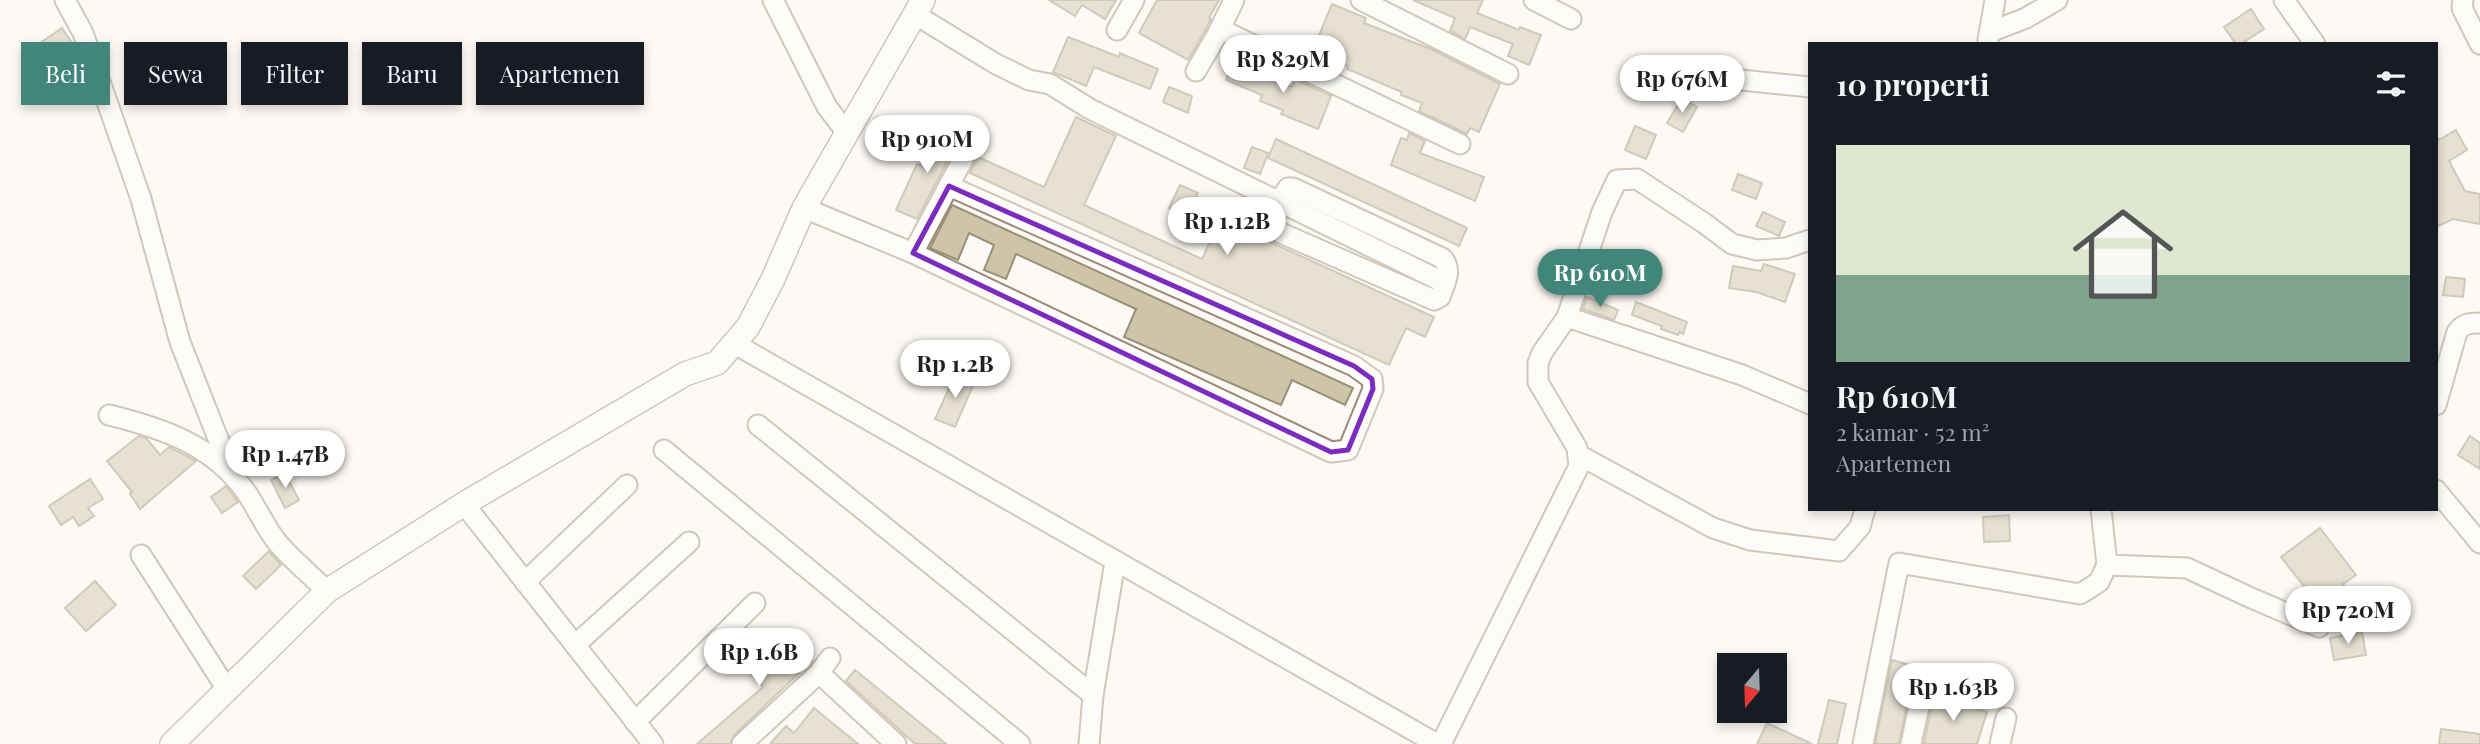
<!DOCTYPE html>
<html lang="id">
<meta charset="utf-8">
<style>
:root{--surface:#171b24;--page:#242831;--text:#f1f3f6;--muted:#9ea1a6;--accent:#42867b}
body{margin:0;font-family:"Playfair Display",serif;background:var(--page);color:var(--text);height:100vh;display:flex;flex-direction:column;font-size:26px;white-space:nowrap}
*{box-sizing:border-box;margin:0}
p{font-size:23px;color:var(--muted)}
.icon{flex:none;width:38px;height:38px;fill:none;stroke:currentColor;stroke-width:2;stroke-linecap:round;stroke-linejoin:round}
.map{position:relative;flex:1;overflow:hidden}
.side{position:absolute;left:1808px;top:42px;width:630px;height:469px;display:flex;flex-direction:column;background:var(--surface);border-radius:0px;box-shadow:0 4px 10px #0003}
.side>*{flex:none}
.top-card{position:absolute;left:21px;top:42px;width:665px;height:63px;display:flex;gap:14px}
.needle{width:46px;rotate:199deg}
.fabs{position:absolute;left:1717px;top:653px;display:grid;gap:14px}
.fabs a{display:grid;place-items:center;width:70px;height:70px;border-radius:0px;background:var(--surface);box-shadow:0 4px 10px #0003;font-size:35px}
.price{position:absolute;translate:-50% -60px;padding:0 16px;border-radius:24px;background:#fff;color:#222;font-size:23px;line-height:46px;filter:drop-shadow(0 2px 4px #0008)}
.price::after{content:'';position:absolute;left:50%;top:42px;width:21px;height:16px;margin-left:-10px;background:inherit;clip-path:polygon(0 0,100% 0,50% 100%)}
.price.selected{background:var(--accent);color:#fff}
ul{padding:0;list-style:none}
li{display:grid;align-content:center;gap:14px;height:371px;padding:0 28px}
li span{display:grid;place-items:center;height:217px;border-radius:0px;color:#555}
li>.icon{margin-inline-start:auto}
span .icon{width:126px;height:126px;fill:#fffc;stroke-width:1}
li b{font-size:30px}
h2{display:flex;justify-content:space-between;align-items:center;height:84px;padding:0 28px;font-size:30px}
.pill{padding:0 24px;border-radius:0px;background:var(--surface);box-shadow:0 4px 10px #0003;font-size:24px;line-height:63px}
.pill.selected{background:var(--accent);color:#fff}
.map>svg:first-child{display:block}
</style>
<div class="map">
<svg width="2480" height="744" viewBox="0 0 2480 744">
<rect width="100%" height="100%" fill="#fdf9f4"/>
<g fill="#cdc4aa" stroke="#999077" stroke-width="2">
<path d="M1049 0H1116L1105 19 1082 5 1075 16Z"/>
<path d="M1157 0H1219L1209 18 1211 19 1206 29 1188 60 1139 33Z"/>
<path d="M1413 0H1483L1477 13 1519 30 1520 27 1541 35 1529 65 1508 56 1513 44 1470 27 1465 39 1450 31 1455 18Z"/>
<path d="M1332 4 1366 18 1364 23 1433 50 1500 84 1479 132 1470 128 1467 134 1419 111 1422 103 1401 95 1402 92 1347 69 1348 66 1312 52Z"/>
<path d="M2251 9 2264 29 2241 44H2236L2224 27Z"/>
<path d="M62 28 75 48 54 63 58 68 40 80 23 55Z"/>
<path d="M1068 37 1119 57 1120 53 1158 69 1150 89 1094 67 1086 86 1053 72Z"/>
<path d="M1233 61 1292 87 1295 79 1331 96 1318 129 1281 114 1283 110 1260 101 1262 95 1226 80Z"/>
<path d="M1169 87 1192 96 1188 113 1163 102Z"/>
<path d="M1682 98 1697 107 1683 132 1667 123Z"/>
<path d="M1076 117 1116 136 1084 205 1202 259 1220 219 1434 317 1425 337 1406 328 1389 365 970 173 978 157 1044 187Z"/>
<path d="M1635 126 1656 135 1646 159 1625 150Z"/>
<path d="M938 130 959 139 917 219 896 210 917 164 920 165Z"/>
<path d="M2456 130 2467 150 2449 161 2465 191 2480 194V224L2453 219 2436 227V135L2439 140Z"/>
<path d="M1409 133 1425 141 1420 153 1484 177 1475 201 1391 165 1401 138 1407 140Z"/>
<path d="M1276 139 1467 228 1459 246 1268 158Z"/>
<path d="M1252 147 1268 153 1260 174 1244 168Z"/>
<path d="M1738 174 1762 183 1756 199 1732 190Z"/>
<path d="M1180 185 1198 193 1187 216 1169 208Z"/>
<path d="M952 205 1353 388 1345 405 1292 380 1281 405 1124 337 1136 309 1016 254 1006 279 984 270 994 245 969 233 958 260 930 248Z"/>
<path d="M1763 212 1785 222 1779 236 1756 226Z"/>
<path d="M1764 264 1795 274 1785 302 1756 292 1729 288 1733 266 1761 271Z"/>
<path d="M2446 277 2465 279 2463 297 2443 295Z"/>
<path d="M1587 297 1618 310 1614 320 1583 309Z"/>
<path d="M1636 302 1687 322 1683 334 1679 332 1678 335 1661 329 1662 326 1632 315Z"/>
<path d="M956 373 975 381 955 427 935 419Z"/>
<path d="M139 436 146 438 160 455 169 447 196 461 140 509 130 494 132 492 107 461Z"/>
<path d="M2470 436 2480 443V469L2458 455Z"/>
<path d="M285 473 299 500 285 508 271 480Z"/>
<path d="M90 479 103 499 88 508 94 516 79 526 73 517 61 525 49 506Z"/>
<path d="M226 486 238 502 222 513 211 497Z"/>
<path d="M2009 515 2010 541 1984 542 1983 517Z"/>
<path d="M2320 528 2356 575 2343 584 2348 591 2323 610 2281 557Z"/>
<path d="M269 551 281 565 256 589 243 576Z"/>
<path d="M95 581 116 605 86 631 65 608Z"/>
<path d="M2362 632 2366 655 2334 660 2330 638Z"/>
<path d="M767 638 789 665 804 652 812 661 734 735 730 744H697L763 687 741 660Z"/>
<path d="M1892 660 1913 666 1906 689 1920 694 1910 697 1907 703 1899 744H1875Z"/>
<path d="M855 670 876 687 946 744H915L905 735 846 681Z"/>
<path d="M1924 695 1987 712 1977 744H1924L1931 708 1930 702Z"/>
<path d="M1829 700 1846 704 1837 744H1818Z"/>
<path d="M814 708 858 744H770L786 726 794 733Z"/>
<path d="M1767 723 1812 744H1757Z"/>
<path d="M2441 729 2480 734V744H2439Z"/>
</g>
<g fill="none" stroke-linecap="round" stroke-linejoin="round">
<defs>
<g id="minor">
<path d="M65 0 83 33 141 199 180 342 232 474"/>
<path d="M773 0 827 107 847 133"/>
<path d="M1361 0 1508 74"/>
<path d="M1534 0 1571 19"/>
<path d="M2284 0 2315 44"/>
<path d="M2463 0 2462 8 2480 44"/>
<path d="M916 15 996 64 1029 80 1050 84 1090 109 1445 283"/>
<path d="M1220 29 1460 144"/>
<path d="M1117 30 1134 0"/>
<path d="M1990 32 2026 18 2057 0"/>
<path d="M1988 40 1995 0"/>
<path d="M1196 71 1217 35 1234 0"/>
<path d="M1741 80 1810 87"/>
<path d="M1288 188H1293L1442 258C1453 269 1445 284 1440 297L1434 300 1281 233 1273 226 1279 201Z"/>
<path d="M804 208 913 253 1331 452 1348 450 1373 389 1372 379 1354 366 949 186"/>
<path d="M913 253 970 146"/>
<path d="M1567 317 1742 375 1810 404"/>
<path d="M735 344 1437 744"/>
<path d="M2436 405 2457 332C2464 323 2469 323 2480 323"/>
<path d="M109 415C162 428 213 445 246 492 257 508 265 527 277 542 292 560 311 575 327 591"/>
<path d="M758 425 1093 695"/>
<path d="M664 450 1020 744"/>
<path d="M1579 455 1713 528 1750 540 1839 551 1860 527 1865 509"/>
<path d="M2436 490 2480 543"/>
<path d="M464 504 653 744"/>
<path d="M141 555 228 691"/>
<path d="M2107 565 2187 568 2249 597 2319 627"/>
<path d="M525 582 627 485"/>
<path d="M575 645 689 542"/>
<path d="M819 673 896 744"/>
<path d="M635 722 755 603"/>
<path d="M742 744 819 673 830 658"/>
<path d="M1089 744 1093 695 1115 562"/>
<path d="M1441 744 1579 466 1577 448 1538 382V363L1542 353 1567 317 1602 212 1617 180 1637 179 1704 223 1732 244 1757 250 1786 248 1810 240"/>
<path d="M1863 744 1899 563 2080 594 2099 582 2107 565 2101 509"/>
<path d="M1911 744 1919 706"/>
<path d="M2000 744 2006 718"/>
</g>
<path id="tertiary" d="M172 744 327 591 464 504 685 374 717 363 748 327 773 279 804 208 923 0"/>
</defs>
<use href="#minor" stroke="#9d8a76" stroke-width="23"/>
<use href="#tertiary" stroke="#9d8a76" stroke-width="26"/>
<use href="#minor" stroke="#fff" stroke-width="19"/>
<use href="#tertiary" stroke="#fff" stroke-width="23"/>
</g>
<path d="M0 0H2480V744H0ZM949 186 1354 366 1372 379 1373 389 1348 450 1331 452 913 253Z" fill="#fdf9f4" fill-opacity=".55" fill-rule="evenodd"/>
<path fill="none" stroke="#7b2cbf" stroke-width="5" stroke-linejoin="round" d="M949 186 1354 366 1372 379 1373 389 1348 450 1331 452 913 253Z"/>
</svg>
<div class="fabs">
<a><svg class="needle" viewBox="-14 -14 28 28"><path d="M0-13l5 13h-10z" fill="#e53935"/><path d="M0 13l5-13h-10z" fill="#9ea1a6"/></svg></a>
</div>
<b class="price" style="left:1283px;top:95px">Rp 829M</b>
<b class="price" style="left:1682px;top:115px">Rp 676M</b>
<b class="price" style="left:927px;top:175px">Rp 910M</b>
<b class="price" style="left:1227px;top:257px">Rp 1.12B</b>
<b class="price selected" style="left:1600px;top:309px">Rp 610M</b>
<b class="price" style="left:955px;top:400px">Rp 1.2B</b>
<b class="price" style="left:285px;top:490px">Rp 1.47B</b>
<b class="price" style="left:2348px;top:646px">Rp 720M</b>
<b class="price" style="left:759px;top:688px">Rp 1.6B</b>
<b class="price" style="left:1953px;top:723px">Rp 1.63B</b>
<div class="top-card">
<a class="pill selected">Beli</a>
<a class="pill">Sewa</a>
<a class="pill">Filter</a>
<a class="pill">Baru</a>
<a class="pill">Apartemen</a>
</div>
<section class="side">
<h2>10 properti<svg class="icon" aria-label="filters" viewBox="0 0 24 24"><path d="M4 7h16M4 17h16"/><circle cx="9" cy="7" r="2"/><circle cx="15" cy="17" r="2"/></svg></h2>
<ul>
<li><span style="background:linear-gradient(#dfe7d0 60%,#7fa58c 0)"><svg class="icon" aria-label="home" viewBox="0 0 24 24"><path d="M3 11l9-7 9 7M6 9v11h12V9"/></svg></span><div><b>Rp 610M</b><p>2 kamar · 52 m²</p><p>Apartemen</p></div></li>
</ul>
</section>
</div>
